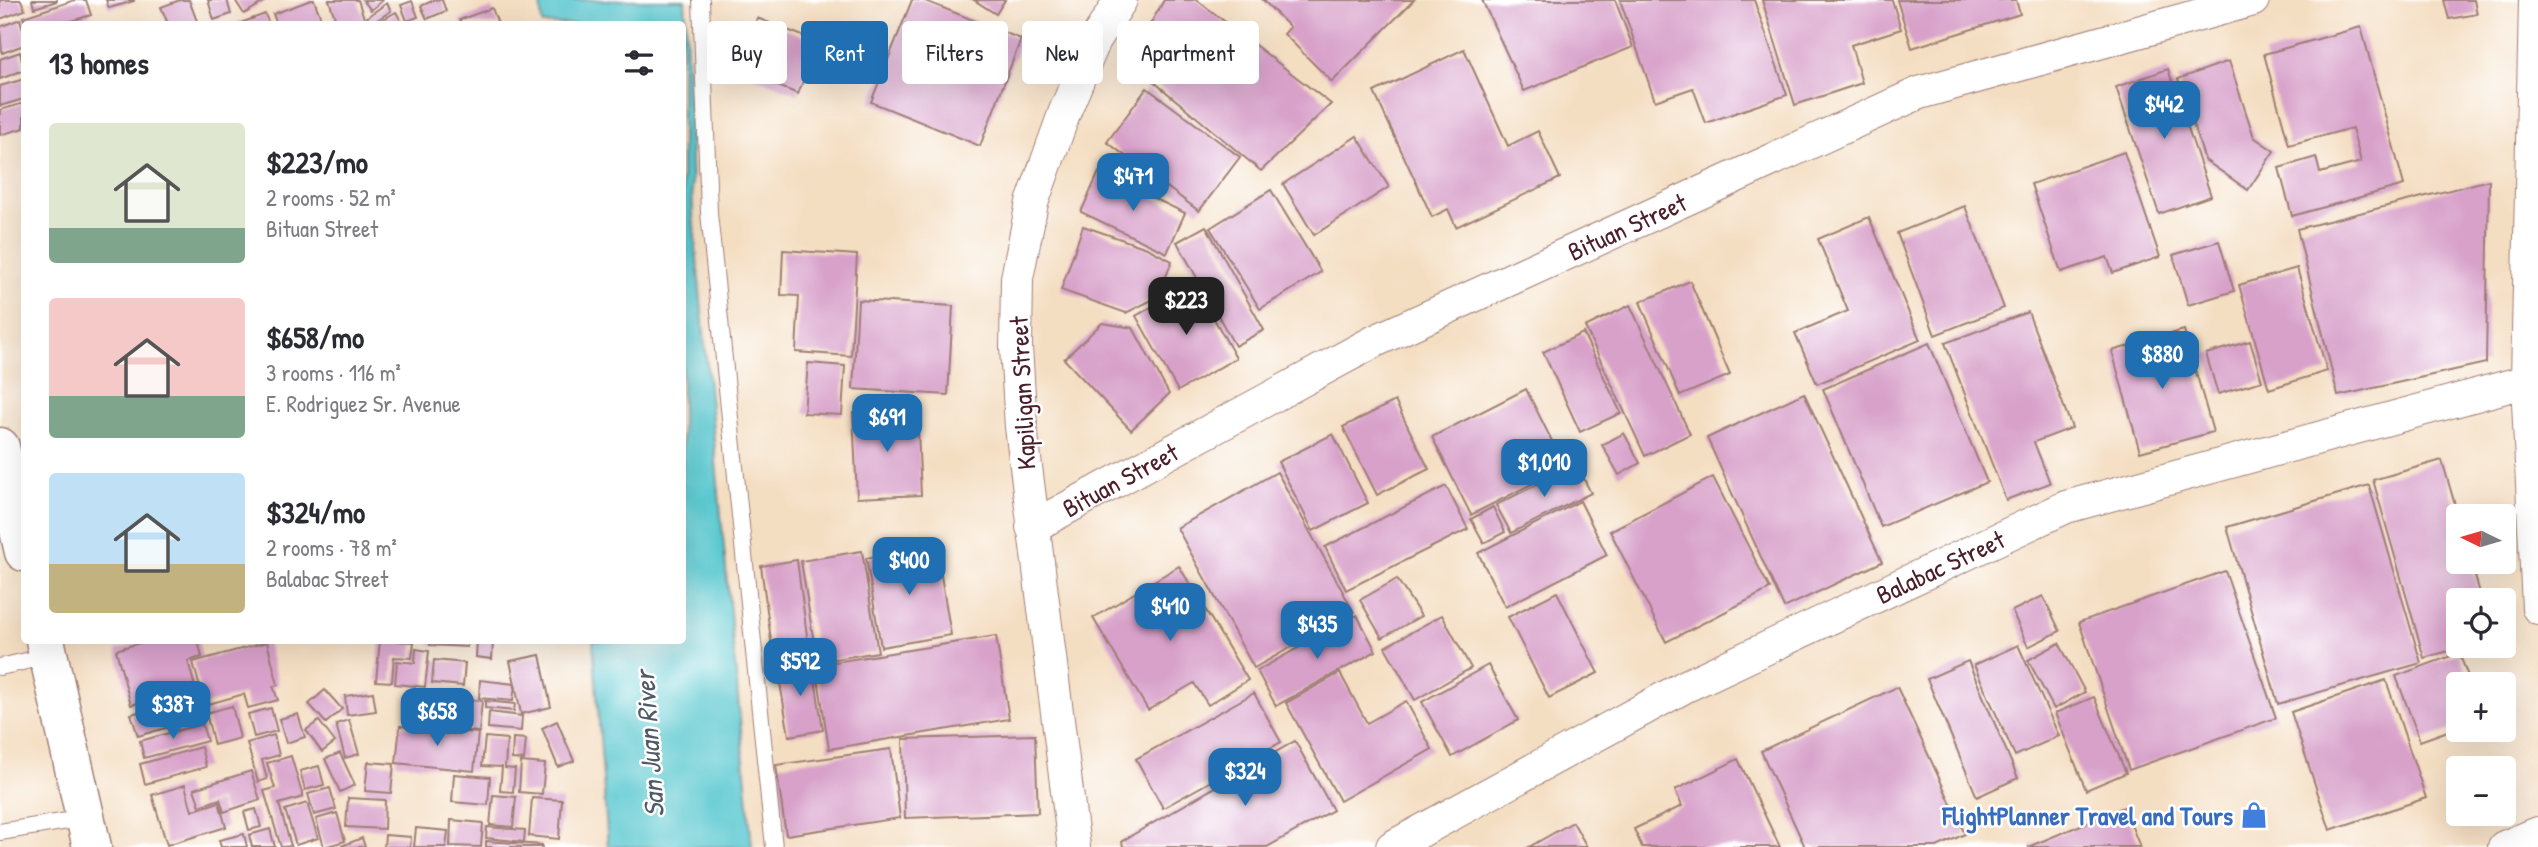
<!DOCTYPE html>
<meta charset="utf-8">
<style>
:root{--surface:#fff;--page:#f7f7f7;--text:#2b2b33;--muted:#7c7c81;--accent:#1f6fb2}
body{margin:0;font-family:"Patrick Hand",sans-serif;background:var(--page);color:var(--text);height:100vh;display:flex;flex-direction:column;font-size:26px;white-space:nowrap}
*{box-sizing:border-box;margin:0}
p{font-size:23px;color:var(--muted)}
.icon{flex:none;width:38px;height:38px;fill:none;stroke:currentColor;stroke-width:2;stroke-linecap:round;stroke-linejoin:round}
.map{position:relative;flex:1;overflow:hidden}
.panel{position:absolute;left:21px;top:21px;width:665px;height:623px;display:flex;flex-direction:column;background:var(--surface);border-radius:7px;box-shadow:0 7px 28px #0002}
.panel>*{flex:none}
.top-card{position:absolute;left:707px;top:21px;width:665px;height:63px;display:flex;gap:14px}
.needle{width:46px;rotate:275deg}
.tools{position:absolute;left:2446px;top:504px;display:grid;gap:14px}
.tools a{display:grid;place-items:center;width:70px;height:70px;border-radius:7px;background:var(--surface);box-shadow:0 7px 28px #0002;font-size:35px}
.price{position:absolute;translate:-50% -60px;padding:0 16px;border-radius:14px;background:var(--accent);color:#fff;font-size:23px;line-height:46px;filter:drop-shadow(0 2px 4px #0008)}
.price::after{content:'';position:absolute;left:50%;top:42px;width:21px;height:16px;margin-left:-10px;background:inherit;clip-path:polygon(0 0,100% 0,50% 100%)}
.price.active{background:#222;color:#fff}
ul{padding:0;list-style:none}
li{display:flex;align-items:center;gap:21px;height:175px;padding:0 28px}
li span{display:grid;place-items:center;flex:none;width:196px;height:140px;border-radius:7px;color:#555}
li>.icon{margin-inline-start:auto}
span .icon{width:84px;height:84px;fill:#fffc;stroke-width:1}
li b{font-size:30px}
h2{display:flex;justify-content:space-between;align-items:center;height:84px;padding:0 28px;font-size:30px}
.chip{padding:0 24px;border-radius:7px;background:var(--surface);box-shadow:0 7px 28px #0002;font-size:24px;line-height:63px}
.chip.active{background:var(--accent);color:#fff}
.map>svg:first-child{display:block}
</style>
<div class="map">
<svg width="2538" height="847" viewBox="0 0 2538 847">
<rect width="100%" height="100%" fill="#fff"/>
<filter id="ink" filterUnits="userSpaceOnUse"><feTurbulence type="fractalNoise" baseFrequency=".0143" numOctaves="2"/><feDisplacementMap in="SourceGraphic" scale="14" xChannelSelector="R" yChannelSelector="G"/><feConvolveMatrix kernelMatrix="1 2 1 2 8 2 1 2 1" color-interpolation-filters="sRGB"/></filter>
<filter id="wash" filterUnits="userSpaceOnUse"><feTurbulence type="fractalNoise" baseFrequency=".00686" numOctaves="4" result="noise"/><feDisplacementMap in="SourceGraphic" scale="28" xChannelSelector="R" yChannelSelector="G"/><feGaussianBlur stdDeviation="1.57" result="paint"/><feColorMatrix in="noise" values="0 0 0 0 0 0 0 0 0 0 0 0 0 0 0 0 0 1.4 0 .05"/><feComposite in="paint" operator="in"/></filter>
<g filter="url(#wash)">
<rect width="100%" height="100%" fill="#f4dec2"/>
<path fill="#5cc9d0" stroke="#53747e" stroke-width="2" d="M540 0H685L693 216 752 847H608L593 641 682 640V24H542Z"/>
<g id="blocks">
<g fill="#d8a1ca">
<path d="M0 0H21L25 10 0 19Z"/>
<path d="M32 0H57V1L34 8Z"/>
<path d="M75 0H86L91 15 61 24H26L23 17Z"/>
<path d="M106 0H134V1L109 8Z"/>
<path d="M180 0H189L198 24H168L161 7Z"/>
<path d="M208 0H227L231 14 214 20Z"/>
<path d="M235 0H267L244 14Z"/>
<path d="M311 0H314L323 24H277L273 14Z"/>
<path d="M329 0H358L366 24H337Z"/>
<path d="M363 0H383L371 10Z"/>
<path d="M434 0H442L446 11 427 19 421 6Z"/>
<path d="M912 0H923L1021 39 980 146 871 102Z"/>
<path d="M974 0H1005L996 14Z"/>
<path d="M1164 0H1197L1331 104 1261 171 1129 61Z"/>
<path d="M1263 0H1414L1332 82 1284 34 1290 27Z"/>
<path d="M1482 0H1615L1633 47 1524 91Z"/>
<path d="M1620 0H1754L1787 95 1706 123 1693 88 1655 101Z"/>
<path d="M1762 0H1892L1901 29 1851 45 1862 83 1795 105Z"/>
<path d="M1897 0H2016L2020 14 1912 48Z"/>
<path d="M2444 0H2474L2477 14 2449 19Z"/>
<path d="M412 1 418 17 407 21 401 5Z"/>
<path d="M387 3 391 11 371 24 367 17Z"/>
<path d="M492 8 498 24H461L459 20Z"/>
<path d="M396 12 403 24H375Z"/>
<path d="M265 14 269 24H238Z"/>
<path d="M757 18 818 42 798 94 737 70Z"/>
<path d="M20 19 24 33V45L2 53 0 27Z"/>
<path d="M2361 27 2404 185 2292 216 2279 168 2316 157 2320 173 2361 162 2352 128 2289 145 2264 54Z"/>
<path d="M1464 49 1508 146 1538 131 1560 178 1456 227 1448 209 1432 217 1374 92Z"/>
<path d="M20 52 24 70 0 79V59Z"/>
<path d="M2229 61 2254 137 2274 151 2248 190 2205 160 2178 79Z"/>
<path d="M2168 69 2211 196 2159 214 2116 87Z"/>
<path d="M24 79V99L0 106V86Z"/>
<path d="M1147 88 1240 157 1199 211 1107 142Z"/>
<path d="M24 103V128L0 135V110Z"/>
<path d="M1357 136 1389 187 1314 235 1283 184Z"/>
<path d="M2124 152 2160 257 2113 273 2107 257 2061 272 2031 184Z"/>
<path d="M1099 172 1185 213 1167 253 1081 212Z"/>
<path d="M2489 180 2486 363 2338 396 2297 229Z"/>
<path d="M1271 190 1321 272 1260 309 1210 228Z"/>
<path d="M1965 206 2004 308 1935 335 1897 233Z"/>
<path d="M1869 217 1920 340 1817 384 1795 333 1848 311 1818 239Z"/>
<path d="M1083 226 1147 248 1172 261 1158 297 1126 313 1061 290Z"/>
<path d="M1206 226 1264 330 1235 346 1177 242Z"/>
<path d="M2219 241 2234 291 2188 305 2173 255Z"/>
<path d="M783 250 857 255 851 356 796 352 799 296 781 295Z"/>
<path d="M2297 268 2327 371 2269 389 2239 285Z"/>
<path d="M1690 281 1730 375 1680 396 1640 302Z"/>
<path d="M1194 283 1236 358 1178 391 1136 316Z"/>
<path d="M858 300 953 306 948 395 853 389Z"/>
<path d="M1630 305 1690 434 1645 456 1585 327Z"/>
<path d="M2028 312 2072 428 2034 442 2050 483 2006 500 1945 343Z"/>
<path d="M1102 323 1133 328 1169 394 1131 430 1064 359Z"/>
<path d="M2184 330 2213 432 2140 452 2112 351Z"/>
<path d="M1583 333 1621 413 1580 432 1543 352Z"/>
<path d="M2250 341 2262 381 2218 394 2206 354Z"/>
<path d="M1929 343 1987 482 1881 527 1823 389Z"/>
<path d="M808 363 845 366 842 415 804 413Z"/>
<path d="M1526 389 1565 467 1471 515 1432 437Z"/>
<path d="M1804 393 1882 562 1784 608 1707 438Z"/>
<path d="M1395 401 1429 469 1377 495 1343 427Z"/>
<path d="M917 410 921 495 857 498 853 413Z"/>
<path d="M1624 433 1640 463 1619 475 1602 445Z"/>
<path d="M1333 434 1368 503 1313 531 1278 462Z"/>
<path d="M2442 460 2459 519V562H2471L2482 600H2459V646H2466L2424 658 2373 480Z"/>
<path d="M1577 465 1591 493 1511 533 1496 505Z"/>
<path d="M1277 472 1354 612 1254 668 1177 528Z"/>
<path d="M1713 477 1770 589 1666 642 1610 531Z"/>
<path d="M2369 485 2421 663 2278 704 2227 527Z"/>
<path d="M1446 486 1468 529 1346 590 1325 547Z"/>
<path d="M1580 501 1607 555 1505 607 1478 553Z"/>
<path d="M1493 507 1505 532 1484 543 1471 519Z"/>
<path d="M936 546 951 635 881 647 866 558Z"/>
<path d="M862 551 878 652 817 662 801 561Z"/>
<path d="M797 560 809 651 773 655 761 566Z"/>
<path d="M1179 566 1248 680 1208 705 1194 683 1148 710 1093 618Z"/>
<path d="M2225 571 2276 718 2129 770 2079 622Z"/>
<path d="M1397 579 1421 616 1382 638 1360 600Z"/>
<path d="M1557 592 1598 673 1549 698 1508 617Z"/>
<path d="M2043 596 2060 631 2028 647 2012 611Z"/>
<path d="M1357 615 1376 651 1276 706 1257 671Z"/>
<path d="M1442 615 1471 668 1415 700 1385 647Z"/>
<path d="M996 636 1009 719 829 749 816 665Z"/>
<path d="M149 640H198L202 657 188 661 195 687 131 705 116 650Z"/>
<path d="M380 640 414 642 412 658 394 657 392 682 376 681Z"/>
<path d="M430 640H468L467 647 430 645Z"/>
<path d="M477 640 493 641 492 659 476 657Z"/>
<path d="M267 642 278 685 273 686 278 700 248 708 244 694 205 705 193 662Z"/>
<path d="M2059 643 2085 692 2054 709 2028 660Z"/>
<path d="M2018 645 2059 736 2015 756 1974 665Z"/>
<path d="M416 649 429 651 425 687 395 684 397 661 415 663Z"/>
<path d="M2459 653 2471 684H2459V727L2420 741 2396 676Z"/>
<path d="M540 655 551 707 521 714 515 684 513 701 479 698 480 680 515 684 510 661Z"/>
<path d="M434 660 465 663 463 686 432 683Z"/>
<path d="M812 660 823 730 789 736 777 665Z"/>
<path d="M1968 661 2018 778 1977 797 1927 679Z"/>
<path d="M1488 665 1518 720 1452 757 1422 702Z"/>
<path d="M1340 673 1367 723 1406 701 1432 749 1340 801 1286 703Z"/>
<path d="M2386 680 2426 798 2330 830 2291 712Z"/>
<path d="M1897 687 1965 834 1937 847H1805L1761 751Z"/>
<path d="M325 690 342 709 326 723 309 704Z"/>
<path d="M373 692 376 711 347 715 345 696Z"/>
<path d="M424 692 444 694 442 712 422 710Z"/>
<path d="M1254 693 1281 742 1163 808 1136 759Z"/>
<path d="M196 697 201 718 138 736 131 714Z"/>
<path d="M2094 697 2126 773 2086 790 2055 713Z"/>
<path d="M461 699 482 701 479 732 457 730Z"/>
<path d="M485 701 515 704 514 711 485 708Z"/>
<path d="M232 706 240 738 214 745 206 713Z"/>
<path d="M271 708 277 731 254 737 248 714Z"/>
<path d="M489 712 522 716 521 731 488 728Z"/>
<path d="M298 714 305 737 286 743 279 719Z"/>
<path d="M349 720 359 754 345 758 336 724Z"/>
<path d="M319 721 335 742 322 752 306 730Z"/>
<path d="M557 721 574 761 558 767 542 728Z"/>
<path d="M202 724 207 741 144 758 140 741Z"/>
<path d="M400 726 478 733 474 771 396 763Z"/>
<path d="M274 735 279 755 262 760 267 779 258 782 247 743Z"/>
<path d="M1035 735 1038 813 905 818 903 739Z"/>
<path d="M485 737 507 739 505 768 515 769 513 792 500 791 502 767 482 766Z"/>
<path d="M513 738 526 739 524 760 512 759Z"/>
<path d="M1295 741 1333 810 1267 847H1123L1122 841Z"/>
<path d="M201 747 206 767 145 784 140 764Z"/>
<path d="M891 749 900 818 786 835 776 765Z"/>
<path d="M340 753 355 785 340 792 325 759Z"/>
<path d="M291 756 303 797 279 804 291 846 281 847 264 791 275 788 267 763Z"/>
<path d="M1738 759 1780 847H1642L1634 829 1682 806 1675 790Z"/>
<path d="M368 762 394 764 391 793 365 791Z"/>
<path d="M521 762 545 764 542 794 519 792Z"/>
<path d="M319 766 324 785 305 790 300 771Z"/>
<path d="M251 771 260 800 224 812 220 799 200 806 194 789Z"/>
<path d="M454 774 490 777 488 805 452 802Z"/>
<path d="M185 785 192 811 219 802 226 827 167 845 152 795Z"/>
<path d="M330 788 336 809 314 815 308 794Z"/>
<path d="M493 795 516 797 513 827 490 825Z"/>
<path d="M348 798 385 800 384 829 346 827Z"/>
<path d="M532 798 562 800 559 839 529 836Z"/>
<path d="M307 803 318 838 296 845 285 810Z"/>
<path d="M2124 807 2140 847H2028Z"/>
<path d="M256 809 261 827 249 830 244 812Z"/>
<path d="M337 813 345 841 324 847 316 819Z"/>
<path d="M451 820 483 823 481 847 450 846Z"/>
<path d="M1573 822 1587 847H1529Z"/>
<path d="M487 827 525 830 524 842 486 838Z"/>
<path d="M416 828 448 831 446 847H414Z"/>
<path d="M270 829 275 847H252L249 835Z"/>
<path d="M244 834 247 847H221L219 840Z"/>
<path d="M385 835 411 837 410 847H384Z"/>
<path d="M362 838 365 847H339Z"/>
<path d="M486 841 542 845V847H486Z"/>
</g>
</g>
</g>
<g filter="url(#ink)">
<use href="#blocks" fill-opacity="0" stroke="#9f7e76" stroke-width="2"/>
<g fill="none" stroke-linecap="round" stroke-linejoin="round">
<defs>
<g id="lane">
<path d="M701 0 709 213 774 847"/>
<path d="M0 667 48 656"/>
<path d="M0 832 86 818"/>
</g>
<g id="street">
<path d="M2535 0 2527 381 2538 608"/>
<path id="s1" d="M1032 527 1375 341 1919 93 2253 0"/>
<path d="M1074 847 1021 427 1016 347 1017 278 1032 203 1065 111 1095 40 1121 0"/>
<path id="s2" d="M1392 847 1686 686 2066 507 2527 381"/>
<path d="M2504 847 2538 833"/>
</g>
<g id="secondary">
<path d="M0 447 24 552"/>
<path d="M45 640 92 847"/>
</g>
</defs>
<use href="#lane" stroke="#9f7e76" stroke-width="18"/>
<use href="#street" stroke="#9f7e76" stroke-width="34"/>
<use href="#secondary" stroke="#9f7e76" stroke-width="41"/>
<use href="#lane" stroke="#fff" stroke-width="16"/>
<use href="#street" stroke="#fff" stroke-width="32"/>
<use href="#secondary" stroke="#fff" stroke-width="38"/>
</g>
</g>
<defs>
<symbol id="shop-bare" viewBox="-9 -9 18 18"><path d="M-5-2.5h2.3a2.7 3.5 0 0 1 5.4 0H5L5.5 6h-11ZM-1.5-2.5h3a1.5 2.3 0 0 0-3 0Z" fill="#3f7fe0" stroke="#fff" stroke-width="2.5" paint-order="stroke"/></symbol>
</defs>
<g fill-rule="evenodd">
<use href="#shop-bare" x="2235" y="796" width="38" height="38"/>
</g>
<g text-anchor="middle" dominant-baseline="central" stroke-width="5" stroke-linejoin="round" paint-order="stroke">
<g font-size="26" fill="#4a1f2b" stroke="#fff">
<text stroke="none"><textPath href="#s1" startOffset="667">Bituan Street</textPath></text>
<text transform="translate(1022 393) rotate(-93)">Kapiligan Street</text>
<text stroke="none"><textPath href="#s1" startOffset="100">Bituan Street</textPath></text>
<text stroke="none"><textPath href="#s2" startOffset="616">Balabac Street</textPath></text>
</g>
<g font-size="26" font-weight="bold" fill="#366cbe" stroke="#fff" text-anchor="end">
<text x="2233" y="815">FlightPlanner Travel and Tours</text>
</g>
<g font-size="28" font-style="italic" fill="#505a65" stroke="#fff">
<text transform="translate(649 744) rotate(-94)">San Juan River</text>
</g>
</g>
</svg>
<div class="tools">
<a><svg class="needle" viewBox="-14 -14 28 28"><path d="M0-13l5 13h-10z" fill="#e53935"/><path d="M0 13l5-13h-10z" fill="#7c7c81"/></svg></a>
<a><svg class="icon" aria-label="locate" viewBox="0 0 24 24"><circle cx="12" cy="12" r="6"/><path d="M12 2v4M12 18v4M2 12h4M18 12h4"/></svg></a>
<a>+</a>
<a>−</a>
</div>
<b class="price" style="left:2164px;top:141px">$442</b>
<b class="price" style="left:1133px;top:213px">$471</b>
<b class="price active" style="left:1186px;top:337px">$223</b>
<b class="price" style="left:2162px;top:391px">$880</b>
<b class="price" style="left:887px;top:454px">$691</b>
<b class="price" style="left:1544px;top:499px">$1,010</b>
<b class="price" style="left:909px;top:597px">$400</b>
<b class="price" style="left:1170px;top:643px">$410</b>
<b class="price" style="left:1317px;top:661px">$435</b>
<b class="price" style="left:800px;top:698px">$592</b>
<b class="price" style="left:173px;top:741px">$387</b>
<b class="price" style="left:437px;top:748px">$658</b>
<b class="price" style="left:1245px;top:808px">$324</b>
<div class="top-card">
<a class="chip">Buy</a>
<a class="chip active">Rent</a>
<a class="chip">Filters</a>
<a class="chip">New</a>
<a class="chip">Apartment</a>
</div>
<section class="panel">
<h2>13 homes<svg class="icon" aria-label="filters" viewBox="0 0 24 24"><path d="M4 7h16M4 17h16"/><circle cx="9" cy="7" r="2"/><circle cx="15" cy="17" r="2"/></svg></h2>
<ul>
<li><span style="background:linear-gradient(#dfe7d0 75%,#7fa58c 0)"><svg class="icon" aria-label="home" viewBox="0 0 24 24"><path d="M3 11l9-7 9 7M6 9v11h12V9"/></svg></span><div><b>$223/mo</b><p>2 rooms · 52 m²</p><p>Bituan Street</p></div></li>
<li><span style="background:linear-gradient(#f6c9c9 70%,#7fa58c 0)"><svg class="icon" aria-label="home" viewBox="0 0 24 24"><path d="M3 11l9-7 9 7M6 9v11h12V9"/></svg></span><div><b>$658/mo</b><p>3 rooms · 116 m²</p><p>E. Rodriguez Sr. Avenue</p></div></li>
<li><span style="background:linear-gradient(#bfe0f5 65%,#c2b280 0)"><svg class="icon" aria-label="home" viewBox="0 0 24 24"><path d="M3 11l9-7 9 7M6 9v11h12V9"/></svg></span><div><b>$324/mo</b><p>2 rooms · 78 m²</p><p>Balabac Street</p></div></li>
</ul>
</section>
</div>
